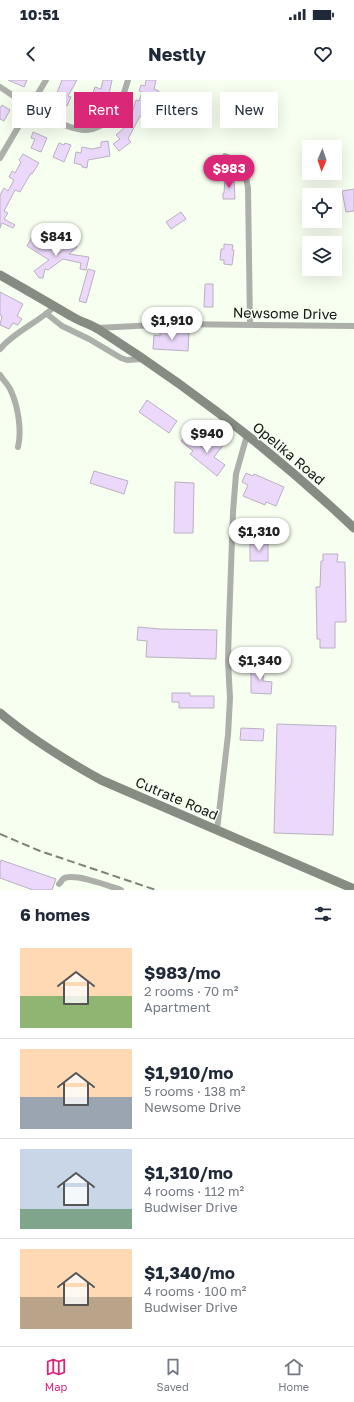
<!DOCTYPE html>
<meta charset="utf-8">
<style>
:root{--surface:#fff;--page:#f2f2f3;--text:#1f2937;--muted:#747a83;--line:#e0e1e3;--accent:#db2777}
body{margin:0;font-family:"Golos Text",sans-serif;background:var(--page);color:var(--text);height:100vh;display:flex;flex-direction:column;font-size:15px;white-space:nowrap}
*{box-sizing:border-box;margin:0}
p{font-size:13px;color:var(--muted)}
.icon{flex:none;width:22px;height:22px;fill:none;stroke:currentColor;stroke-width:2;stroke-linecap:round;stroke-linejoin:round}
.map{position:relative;height:810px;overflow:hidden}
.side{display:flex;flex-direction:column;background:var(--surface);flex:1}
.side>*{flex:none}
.top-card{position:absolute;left:12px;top:12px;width:330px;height:36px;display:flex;gap:8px}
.needle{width:26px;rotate:182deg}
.controls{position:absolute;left:302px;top:60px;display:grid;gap:8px}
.controls a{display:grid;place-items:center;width:40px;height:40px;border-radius:0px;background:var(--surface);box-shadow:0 4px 16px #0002;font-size:20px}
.price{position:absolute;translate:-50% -34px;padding:0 9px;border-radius:14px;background:#fff;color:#222;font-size:13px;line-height:26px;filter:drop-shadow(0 1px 2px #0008)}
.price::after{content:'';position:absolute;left:50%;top:24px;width:12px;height:9px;margin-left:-6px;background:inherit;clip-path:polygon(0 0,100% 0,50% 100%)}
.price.current{background:var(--accent);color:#fff}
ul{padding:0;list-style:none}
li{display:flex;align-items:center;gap:12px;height:100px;padding:0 20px}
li+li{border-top:1px solid var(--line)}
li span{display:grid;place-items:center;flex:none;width:112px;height:80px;border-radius:0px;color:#555}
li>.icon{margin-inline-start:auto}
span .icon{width:48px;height:48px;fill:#fffc;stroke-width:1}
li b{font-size:17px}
h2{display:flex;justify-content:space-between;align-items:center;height:48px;padding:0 20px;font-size:17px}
.pill{padding:0 14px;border-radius:0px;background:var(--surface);box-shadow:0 4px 16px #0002;font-size:14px;line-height:36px}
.pill.current{background:var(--accent);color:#fff}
.status{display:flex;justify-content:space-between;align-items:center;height:28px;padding:0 20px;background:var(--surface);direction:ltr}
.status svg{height:11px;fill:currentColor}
header{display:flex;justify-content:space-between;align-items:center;height:52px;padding:0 20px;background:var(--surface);font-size:18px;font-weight:700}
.dock{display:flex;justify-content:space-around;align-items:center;height:56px;border-top:1px solid var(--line);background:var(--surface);font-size:11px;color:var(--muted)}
.dock a{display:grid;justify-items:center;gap:2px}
.dock .current{color:var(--accent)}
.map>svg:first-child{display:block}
</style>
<div class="status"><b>10:51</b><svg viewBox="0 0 49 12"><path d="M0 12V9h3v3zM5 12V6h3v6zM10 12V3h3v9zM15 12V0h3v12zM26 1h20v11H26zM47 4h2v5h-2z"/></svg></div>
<header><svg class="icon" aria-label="back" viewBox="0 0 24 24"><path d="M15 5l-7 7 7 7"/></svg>Nestly<svg class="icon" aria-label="heart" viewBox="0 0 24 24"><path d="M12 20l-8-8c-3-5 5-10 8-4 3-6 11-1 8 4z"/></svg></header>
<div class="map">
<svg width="354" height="810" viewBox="0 0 354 810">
<rect width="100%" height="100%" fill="#f6fff0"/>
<g fill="#ebd8fa" stroke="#b9b1c0">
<path d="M8 0H27L24 7Z"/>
<path d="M62 0H77L68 16 71 17 67 26 64 24 62 28 50 23 52 17 55 18Z"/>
<path d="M103 0H112L108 19 102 17 98 34 91 32 88 38 79 35 84 22 89 24 95 7 101 9Z"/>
<path d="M146 0H156L154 9 159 11 154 22 152 21 145 38 140 36 128 59 131 62 119 71 113 64 120 59 116 55 124 48 132 33 136 20 139 21 142 12 139 11 141 5 145 6Z"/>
<path d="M2 25 10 30 4 41 0 39V28Z"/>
<path d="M33 52 47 58 41 72 31 68 35 59 31 58Z"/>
<path d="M108 61 110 76 88 80 87 88 82 87V85L74 83 76 72 81 73 82 67 92 69 101 67V62Z"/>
<path d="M59 63 64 65 65 63 71 65 64 82 53 77Z"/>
<path d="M23 74 39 83 32 94 31 93 20 112 15 110 4 131 8 133 4 139 15 145 13 148 2 143 0 148V115L4 108 8 111 14 100 9 97 12 91 15 93 21 82 19 80Z"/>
<rect x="218" y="93" width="7" height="7"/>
<path d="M225 98H234L235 119H223V113H224Z"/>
<path d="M354 109V131L346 132 342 111Z"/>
<path d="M181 132 186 139 171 149 166 142Z"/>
<path d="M32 157 58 174 74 162 77 167 69 174 89 177 86 190 80 189 81 183 63 179 48 190 45 189 43 198H39L34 191 49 180 27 166Z"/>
<path d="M224 164 233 165 232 170H234L232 185 224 184V180H220L221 169H224Z"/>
<path d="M88 189 95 191 86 223 79 221Z"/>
<path d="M205 204H213V227H204Z"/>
<path d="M0 212 23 224 17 236 22 239 18 245 13 243 9 249 0 245 2 236 0 235Z"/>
<path d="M160 251 189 253 188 271 153 269 154 255 160 256Z"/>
<path d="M147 320 177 341 169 353 139 332Z"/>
<path d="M185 356 198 366 199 365 205 369 216 356 225 363 214 377 225 385 217 396 190 374 193 371 181 361Z"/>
<path d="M94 391 128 401 124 414 90 403Z"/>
<path d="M246 393 253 396 254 394 284 407 276 426 266 422 265 425 243 416 248 405 242 402Z"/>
<path d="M175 402 194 403 193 453H174Z"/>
<rect x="250" y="464" width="18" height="17"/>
<path d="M323 474H338L337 482H345L346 542H335V568H320V559H317L316 507H320L321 481H323Z"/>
<path d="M138 547 160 549 217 550 216 579 146 577 147 561 137 560Z"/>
<path d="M251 585 264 586 263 601 272 602 271 614 251 613Z"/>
<path d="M172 613H190V616H214V628H179V622H172Z"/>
<path d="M277 644 336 646 333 755 274 753Z"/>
<path d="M241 648 264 649 263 661 240 660Z"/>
<path d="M1 780 56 799 52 810H33L0 798V784Z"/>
</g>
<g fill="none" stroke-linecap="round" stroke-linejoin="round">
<g stroke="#adb0aa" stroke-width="6">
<path d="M0 7C21 21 60 49 85 50 95 50 106 44 112 37 121 27 124 12 128 0"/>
<path d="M225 76C244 83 245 90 248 108L250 244"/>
<path d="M0 78 46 0"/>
<path d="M47 234 62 246 89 259 121 278 127 280 143 279"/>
<path d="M96 248 175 244 354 246"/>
<path d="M0 269C15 251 38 243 55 226"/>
<path d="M0 295C3 300 9 305 11 311 18 326 22 351 18 367"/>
<path d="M217 750 228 655 230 618 228 581 229 543 233 432 236 394 247 355"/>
<path d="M59 804C61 802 62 800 63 799 73 792 109 806 121 810"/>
</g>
<g stroke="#878c83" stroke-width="9">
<path d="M0 195C23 208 47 222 71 236 79 241 89 244 98 249 189 307 276 374 354 448"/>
<path d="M0 633C31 659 65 680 101 700L354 809"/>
</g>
<path stroke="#7c8278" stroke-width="2" stroke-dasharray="8 4" stroke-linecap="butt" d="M0 754 40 771 156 810"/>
</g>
<g text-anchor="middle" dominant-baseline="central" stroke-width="3" stroke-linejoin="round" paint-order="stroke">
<g font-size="14" fill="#141712" stroke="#f6fff0">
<text transform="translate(285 233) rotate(1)">Newsome Drive</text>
<text transform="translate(289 373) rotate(40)">Opelika Road</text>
<text transform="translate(177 718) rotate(23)">Cutrate Road</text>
</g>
</g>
</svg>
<div class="controls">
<a><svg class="needle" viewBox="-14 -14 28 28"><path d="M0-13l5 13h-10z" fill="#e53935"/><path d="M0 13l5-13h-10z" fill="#747a83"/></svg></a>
<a><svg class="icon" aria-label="locate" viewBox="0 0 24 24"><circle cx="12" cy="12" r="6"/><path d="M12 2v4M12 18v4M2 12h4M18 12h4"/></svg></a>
<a><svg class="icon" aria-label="layers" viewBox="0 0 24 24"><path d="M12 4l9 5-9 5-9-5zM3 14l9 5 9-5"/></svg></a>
</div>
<b class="price current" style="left:229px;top:109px">$983</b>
<b class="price" style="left:56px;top:177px">$841</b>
<b class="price" style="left:172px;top:261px">$1,910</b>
<b class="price" style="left:207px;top:374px">$940</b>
<b class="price" style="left:259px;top:472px">$1,310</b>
<b class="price" style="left:260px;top:601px">$1,340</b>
<div class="top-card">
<a class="pill">Buy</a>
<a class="pill current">Rent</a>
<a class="pill">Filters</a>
<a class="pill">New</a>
</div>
</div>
<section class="side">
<h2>6 homes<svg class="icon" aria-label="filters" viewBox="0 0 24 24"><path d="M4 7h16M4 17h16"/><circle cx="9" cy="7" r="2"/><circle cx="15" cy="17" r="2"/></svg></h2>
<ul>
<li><span style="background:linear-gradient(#ffd9b3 60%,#8fb573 0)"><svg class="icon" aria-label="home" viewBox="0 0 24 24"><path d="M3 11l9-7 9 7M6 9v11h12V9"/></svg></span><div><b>$983/mo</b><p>2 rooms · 70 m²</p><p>Apartment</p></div></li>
<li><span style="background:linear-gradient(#ffd9b3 60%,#9aa5b1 0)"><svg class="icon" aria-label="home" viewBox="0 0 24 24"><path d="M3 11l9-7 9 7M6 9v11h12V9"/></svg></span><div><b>$1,910/mo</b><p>5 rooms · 138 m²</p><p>Newsome Drive</p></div></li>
<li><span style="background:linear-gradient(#c9d6e8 75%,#7fa58c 0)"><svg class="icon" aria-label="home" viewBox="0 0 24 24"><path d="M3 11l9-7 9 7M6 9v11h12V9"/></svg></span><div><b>$1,310/mo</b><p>4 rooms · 112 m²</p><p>Budwiser Drive</p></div></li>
<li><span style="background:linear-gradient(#ffd9b3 60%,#b9a48a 0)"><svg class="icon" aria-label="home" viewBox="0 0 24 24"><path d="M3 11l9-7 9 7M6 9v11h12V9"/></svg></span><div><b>$1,340/mo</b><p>4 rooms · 100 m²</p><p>Budwiser Drive</p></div></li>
</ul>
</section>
<nav class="dock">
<a class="current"><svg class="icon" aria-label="map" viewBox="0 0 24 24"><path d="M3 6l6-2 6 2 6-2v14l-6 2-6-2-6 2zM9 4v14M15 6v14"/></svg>Map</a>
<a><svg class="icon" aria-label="saved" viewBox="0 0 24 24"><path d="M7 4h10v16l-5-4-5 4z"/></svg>Saved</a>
<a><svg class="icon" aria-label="home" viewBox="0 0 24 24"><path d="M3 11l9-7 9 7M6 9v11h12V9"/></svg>Home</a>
</nav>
